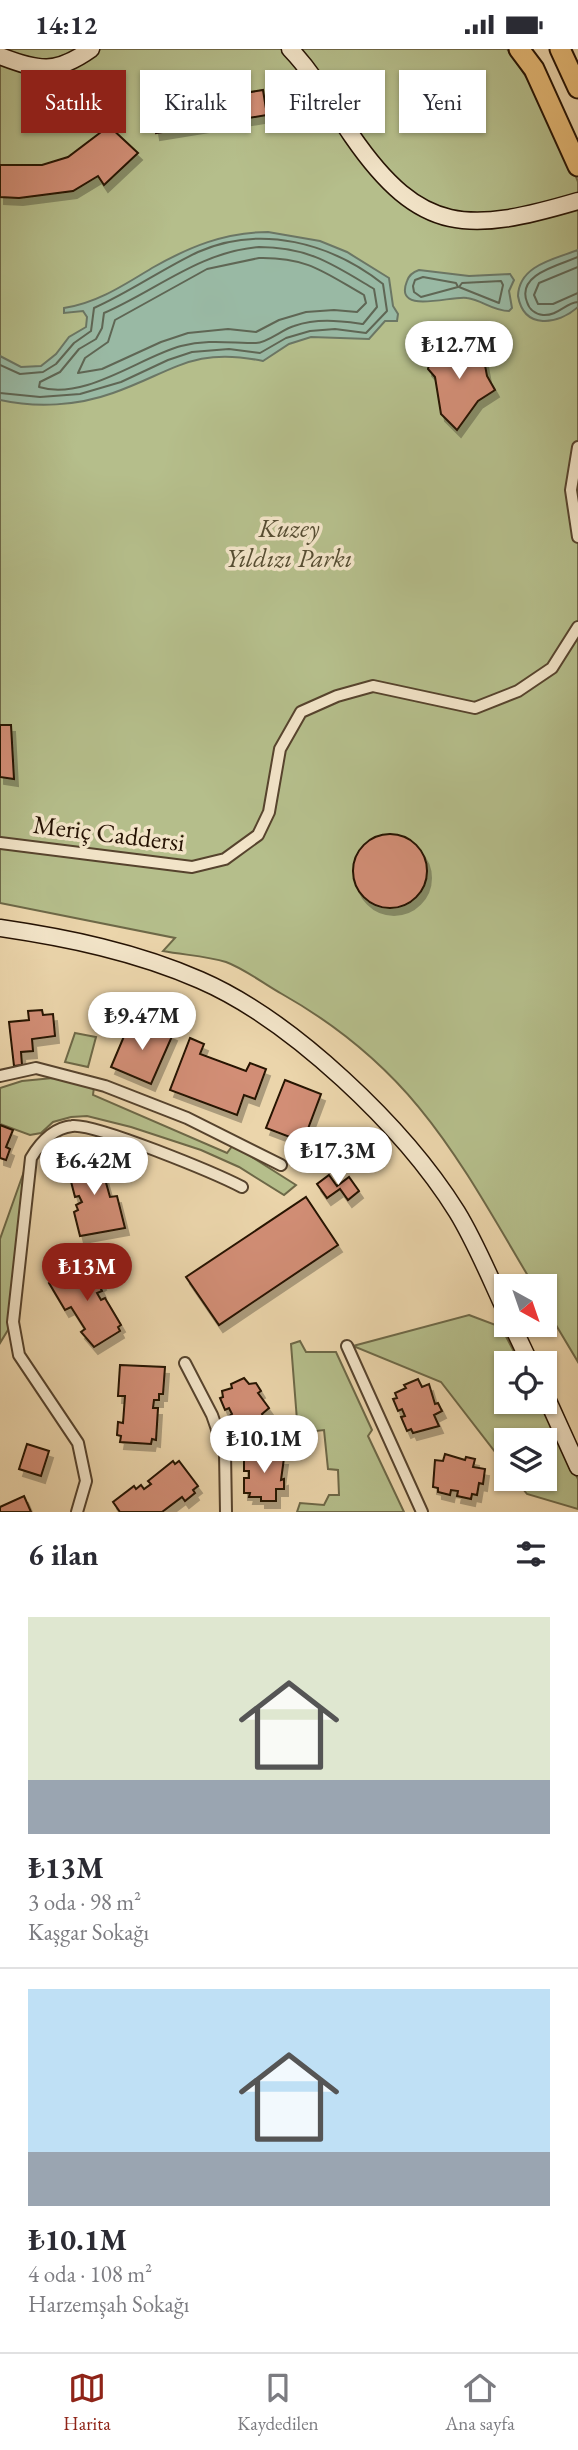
<!DOCTYPE html>
<html lang="tr">
<meta charset="utf-8">
<style>
:root{--surface:#fff;--page:#f2f2f3;--text:#2b2b33;--muted:#7c7c81;--line:#e1e1e2;--accent:#8f2418}
body{margin:0;font-family:"EB Garamond",serif;background:var(--page);color:var(--text);height:100vh;display:flex;flex-direction:column;font-size:26px;white-space:nowrap}
*{box-sizing:border-box;margin:0}
p{font-size:23px;color:var(--muted)}
.icon{flex:none;width:38px;height:38px;fill:none;stroke:currentColor;stroke-width:2;stroke-linecap:round;stroke-linejoin:round}
.map{position:relative;height:1463px;overflow:hidden}
.drawer{display:flex;flex-direction:column;background:var(--surface);flex:1}
.drawer>*{flex:none}
.hud{position:absolute;left:21px;top:21px;width:537px;height:63px;display:flex;gap:14px}
.needle{width:46px;rotate:140deg}
.tools{position:absolute;left:494px;top:1225px;display:grid;gap:14px}
.tools a{display:grid;place-items:center;width:63px;height:63px;border-radius:0px;background:var(--surface);box-shadow:0 2px 5px #0004;font-size:35px}
.price{position:absolute;translate:-50% -60px;padding:0 16px;border-radius:24px;background:#fff;color:#222;font-size:23px;line-height:46px;filter:drop-shadow(0 2px 4px #0008)}
.price::after{content:'';position:absolute;left:50%;top:42px;width:21px;height:16px;margin-left:-10px;background:inherit;clip-path:polygon(0 0,100% 0,50% 100%)}
.price.on{background:var(--accent);color:#fff}
ul{padding:0;list-style:none}
li{display:grid;align-content:center;gap:14px;height:371px;padding:0 28px}
li+li{border-top:2px solid var(--line)}
li span{display:grid;place-items:center;height:217px;border-radius:0px;color:#555}
li>.icon{margin-inline-start:auto}
span .icon{width:126px;height:126px;fill:#fffc;stroke-width:1}
li b{font-size:30px}
h2{display:flex;justify-content:space-between;align-items:center;height:84px;padding:0 28px;font-size:30px}
.tag{padding:0 24px;border-radius:0px;background:var(--surface);box-shadow:0 2px 5px #0004;font-size:24px;line-height:63px}
.tag.on{background:var(--accent);color:#fff}
.status{display:flex;justify-content:space-between;align-items:center;height:49px;padding:0 35px;background:var(--surface);direction:ltr}
.status svg{height:19px;fill:currentColor}
.tabs{display:flex;justify-content:space-around;align-items:center;height:98px;border-top:2px solid var(--line);background:var(--surface);font-size:19px;color:var(--muted)}
.tabs a{display:grid;justify-items:center;gap:4px}
.tabs .on{color:var(--accent)}
.map>svg:first-child{display:block}
</style>
<div class="status"><b>14:12</b><svg viewBox="0 0 49 12"><path d="M0 12V9h3v3zM5 12V6h3v6zM10 12V3h3v9zM15 12V0h3v12zM26 1h20v11H26zM47 4h2v5h-2z"/></svg></div>
<div class="map">
<svg width="578" height="1463" viewBox="0 0 578 1463">
<defs>
<filter id="shadow"><feDropShadow dx="4" dy="7" stdDeviation="0" flood-color="#0004"/></filter>
</defs>
<rect width="100%" height="100%" fill="#ebd5ab"/>
<filter id="stains"><feTurbulence type="fractalNoise" baseFrequency=".00286" numOctaves="4"/><feColorMatrix values="0 0 0 0 .2 0 0 0 0 .09 0 0 0 0 .02 0 0 0 .5 -.17"/></filter>
<radialGradient id="worn" r=".72"><stop offset=".6" stop-color="#630" stop-opacity="0"/><stop offset="1" stop-color="#630" stop-opacity=".3"/></radialGradient>
<g fill="#b5be8b" stroke="#6d6847" stroke-width="2">
<path d="M0 0H507C537 41 561 85 578 133V1313L544 1256V1237H534C459 1111 415 1020 282 945 264 935 245 920 226 913 207 907 184 906 163 902L175 889 0 854Z"/>
<path d="M75 984 96 988 88 1018 65 1013Z"/>
<path d="M53 1029 94 1038 93 1046 227 1104 233 1096 296 1136 284 1146 239 1118 201 1101 131 1078 87 1067 71 1068 53 1073 41 1084 30 1086 0 1075V1039L22 1032Z"/>
<path d="M27 1114 8 1281 0 1294V1190Z"/>
<path d="M469 1266 501 1278 520 1314H506V1353H540L578 1430V1460L527 1445 515 1430H544V1391H506V1417L441 1333 353 1297Z"/>
<path d="M300 1292 306 1303H336L372 1381 368 1387 404 1463H297L300 1454 324 1456 329 1446H339L338 1421 328 1420 324 1381 298 1384 291 1295Z"/>
</g>
<g fill="#99b9a4" stroke="#6b7664" stroke-width="2">
<path d="M268 183 320 192 347 203 389 229 393 257 398 265 397 272H385L369 290 311 288 289 295 263 312C193 297 173 323 113 344 77 357 36 359 0 351V307L21 318 41 317 56 305 69 288 86 278 87 268 83 262 64 264V259C97 254 124 236 152 219 189 198 225 183 268 183Z"/>
<path d="M578 201V258C558 276 524 281 518 247 519 216 555 210 578 201Z"/>
<path d="M419 221 469 227 510 225 514 231 509 242 512 259 509 262C493 262 482 251 467 249 452 246 393 267 407 232 409 226 413 223 419 221Z"/>
</g>
<g fill="none" stroke-linecap="round" stroke-linejoin="round">
<g stroke="#5f6654" stroke-width="2">
<path d="M259 198C309 198 334 216 374 240L377 258 363 275C339 272 318 269 294 277 283 280 267 294 256 294 230 294 208 290 181 297 140 308 85 352 39 338L40 333 60 323 79 300 96 290 102 279 104 264C157 241 199 203 259 198Z"/>
<path d="M578 208C560 216 516 225 527 253 529 260 535 265 543 266 558 267 565 254 578 253"/>
<path d="M259 209C308 208 325 224 364 246L366 254 357 263 334 261 306 263 279 271 256 283 228 280 188 284 161 293 102 320 78 324 85 309 108 293 115 271 207 220Z"/>
<path d="M578 218 539 234 534 246 538 255H553L578 244"/>
<path d="M423 228 456 234 458 238 421 248 414 243 413 237 415 231Z"/>
<path d="M501 232 503 236 499 254 459 238 462 234Z"/>
<path d="M0 316 20 325 43 323 56 315 74 294 91 282 94 259C130 243 162 220 198 203 261 175 331 194 383 235L387 262 366 284 335 280 310 282 286 289 260 304 229 300 192 303 168 311 121 333 80 345 40 348 0 344"/>
</g>
</g>
<g fill="#d28e76" stroke="#251203" stroke-width="2" filter="url(#shadow)">
<path d="M263 41 267 66 156 84 152 59Z"/>
<path d="M109 77 138 104 104 136 98 127 73 142 19 149 0 148V116H42L68 108Z"/>
<path d="M447 293 466 298 484 311 487 327 495 341 478 352 457 381 441 365 435 328 428 320 431 307Z"/>
<path d="M0 676H11L14 730 0 728Z"/>
<circle cx="390" cy="822" r="37"/>
<path d="M42 961 43 966 53 965 55 987 32 990 33 1002 21 1003 22 1016 14 1017 9 973 29 971 28 962Z"/>
<path d="M130 973 151 982 153 976 173 985 151 1035 111 1018Z"/>
<path d="M190 989 204 995 200 1005 246 1022 250 1014 266 1020 255 1050 244 1046 237 1066 170 1041Z"/>
<path d="M285 1031 321 1045 303 1093 266 1079Z"/>
<path d="M0 1076 13 1081 6 1098 10 1100 6 1111 0 1109Z"/>
<path d="M98 1103 102 1110 104 1109 107 1121 103 1123 110 1148 117 1147 125 1179 80 1187 74 1163 78 1161 76 1156 82 1153 79 1147 75 1148 67 1117 70 1116 69 1112Z"/>
<path d="M329 1126 337 1137 349 1128 359 1142 348 1151 340 1140 327 1149 317 1135Z"/>
<path d="M306 1148 338 1196 219 1276 186 1228Z"/>
<path d="M88 1211 102 1234 99 1236 102 1242 97 1244 101 1251 105 1249 121 1276 118 1278 120 1282 94 1298 81 1283 85 1280 71 1258 65 1261 49 1234Z"/>
<path d="M120 1316 165 1318 163 1345H159V1351H154L153 1359H158L156 1391 152 1390 151 1395 120 1393 121 1387 117 1386 118 1373 123 1374 125 1347H118Z"/>
<path d="M244 1329 249 1335 256 1334 261 1342 258 1344 269 1359 262 1365 266 1375 253 1381 251 1379 234 1380 228 1368 232 1365 229 1359 225 1361 220 1349 223 1348 222 1342 232 1339 231 1335Z"/>
<path d="M418 1330 422 1338 429 1335 435 1355 438 1354 442 1362 434 1366 439 1377 413 1384 411 1380 407 1382 401 1368 405 1367 402 1360 398 1362 393 1350 397 1349 395 1344 406 1339 404 1336Z"/>
<path d="M27 1395 49 1402 41 1427 19 1420Z"/>
<path d="M260 1401H276V1409H284L281 1431 284 1430V1440H276V1452H261V1448H249L250 1444H244V1429H249V1422H244V1410H249V1404H260Z"/>
<path d="M445 1405 465 1411 466 1408 475 1410 473 1418 485 1420 483 1435 479 1434 477 1446 472 1445 471 1450 457 1447 458 1442 451 1441 450 1446 438 1443V1439L433 1438 435 1411 443 1412Z"/>
<path d="M173 1412 175 1415 179 1412 198 1437 193 1441 195 1444 185 1452 182 1448 162 1463H120L113 1453 134 1437 136 1440 141 1436 144 1440 151 1435 148 1432Z"/>
<path d="M24 1447 31 1463H0V1458Z"/>
</g>
<g fill="none" stroke-linecap="round" stroke-linejoin="round">
<defs>
<g id="street">
<path d="M578 398 571 441 578 488"/>
<path d="M0 794 192 818 225 810 258 786 269 763 280 700 301 663 337 647 373 637 475 659 518 642 552 619 578 578"/>
<path d="M0 1027 36 1019 105 1037 187 1069 281 1116"/>
<path d="M347 1297 422 1463"/>
<path d="M185 1314 212 1366 225 1403 226 1463"/>
<path d="M77 1463 86 1432 78 1394 19 1306 13 1273 31 1109C40 1094 53 1079 72 1077 95 1074 217 1125 242 1138"/>
</g>
<g id="secondary">
<path d="M290 0C315 26 332 58 352 87 421 187 469 184 578 152"/>
<path d="M0 7C39 22 56 25 91 0"/>
<path d="M0 879C68 889 136 903 200 931 292 971 404 1078 457 1163 476 1194 490 1229 506 1263"/>
<path d="M512 1276 530 1314"/>
<path d="M544 1343 578 1418"/>
</g>
<g id="highway">
<path d="M519 0 534 20 578 117"/>
<path d="M560 0 578 39"/>
</g>
</defs>
<use href="#street" stroke="#56432d" stroke-width="14"/>
<use href="#secondary" stroke="#251203" stroke-width="19"/>
<use href="#highway" stroke="#251203" stroke-width="23"/>
<use href="#street" stroke="#f2e4c8" stroke-width="10"/>
<use href="#secondary" stroke="#f2e4c8" stroke-width="16"/>
<use href="#highway" stroke="#e6ba76" stroke-width="19"/>
</g>
<g text-anchor="middle" dominant-baseline="central" stroke-width="7" stroke-linejoin="round" paint-order="stroke">
<g font-size="26" font-style="italic" fill="#574e33" stroke="#f2e4c8">
<text x="289" y="479">Kuzey<tspan x="289" dy="30">Yıldızı Parkı</tspan></text>
</g>
<g font-size="26" fill="#251203" stroke="#f2e4c8">
<text transform="translate(109 784) rotate(7)">Meriç Caddersi</text>
</g>
</g>
<rect width="100%" height="100%" filter="url(#stains)"/>
<rect width="100%" height="100%" fill="url(#worn)"/>
</svg>
<div class="tools">
<a><svg class="needle" viewBox="-14 -14 28 28"><path d="M0-13l5 13h-10z" fill="#e53935"/><path d="M0 13l5-13h-10z" fill="#7c7c81"/></svg></a>
<a><svg class="icon" aria-label="locate" viewBox="0 0 24 24"><circle cx="12" cy="12" r="6"/><path d="M12 2v4M12 18v4M2 12h4M18 12h4"/></svg></a>
<a><svg class="icon" aria-label="layers" viewBox="0 0 24 24"><path d="M12 4l9 5-9 5-9-5zM3 14l9 5 9-5"/></svg></a>
</div>
<b class="price" style="left:459px;top:332px">₺12.7M</b>
<b class="price" style="left:142px;top:1003px">₺9.47M</b>
<b class="price" style="left:338px;top:1138px">₺17.3M</b>
<b class="price" style="left:94px;top:1148px">₺6.42M</b>
<b class="price on" style="left:87px;top:1254px">₺13M</b>
<b class="price" style="left:264px;top:1426px">₺10.1M</b>
<div class="hud">
<a class="tag on">Satılık</a>
<a class="tag">Kiralık</a>
<a class="tag">Filtreler</a>
<a class="tag">Yeni</a>
</div>
</div>
<section class="drawer">
<h2>6 ilan<svg class="icon" aria-label="filters" viewBox="0 0 24 24"><path d="M4 7h16M4 17h16"/><circle cx="9" cy="7" r="2"/><circle cx="15" cy="17" r="2"/></svg></h2>
<ul>
<li><span style="background:linear-gradient(#dfe7d0 75%,#9aa5b1 0)"><svg class="icon" aria-label="home" viewBox="0 0 24 24"><path d="M3 11l9-7 9 7M6 9v11h12V9"/></svg></span><div><b>₺13M</b><p>3 oda · 98 m²</p><p>Kaşgar Sokağı</p></div></li>
<li><span style="background:linear-gradient(#bfe0f5 75%,#9aa5b1 0)"><svg class="icon" aria-label="home" viewBox="0 0 24 24"><path d="M3 11l9-7 9 7M6 9v11h12V9"/></svg></span><div><b>₺10.1M</b><p>4 oda · 108 m²</p><p>Harzemşah Sokağı</p></div></li>
</ul>
</section>
<nav class="tabs">
<a class="on"><svg class="icon" aria-label="map" viewBox="0 0 24 24"><path d="M3 6l6-2 6 2 6-2v14l-6 2-6-2-6 2zM9 4v14M15 6v14"/></svg>Harita</a>
<a><svg class="icon" aria-label="saved" viewBox="0 0 24 24"><path d="M7 4h10v16l-5-4-5 4z"/></svg>Kaydedilen</a>
<a><svg class="icon" aria-label="home" viewBox="0 0 24 24"><path d="M3 11l9-7 9 7M6 9v11h12V9"/></svg>Ana sayfa</a>
</nav>
